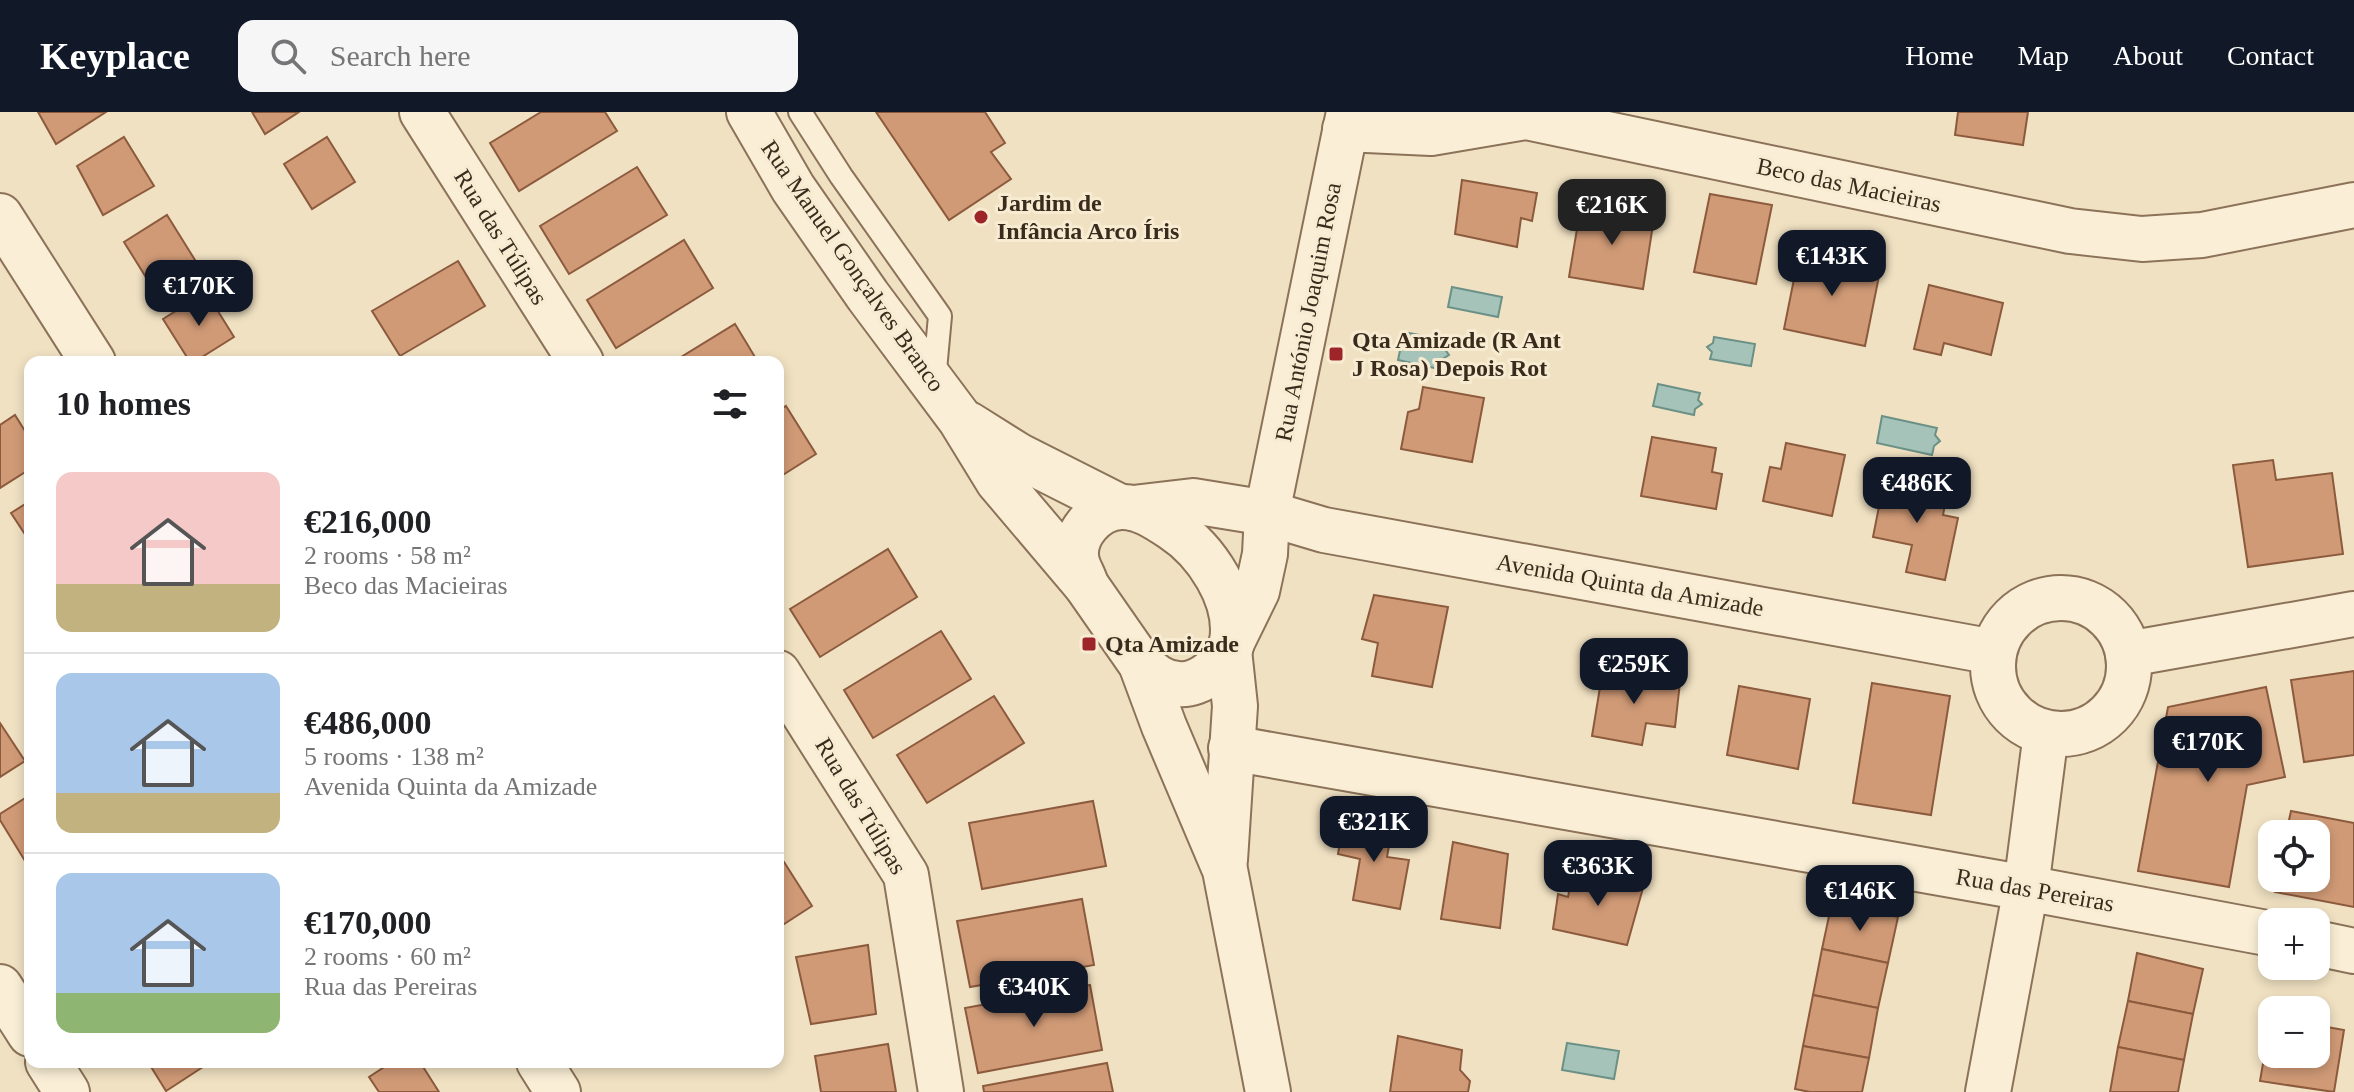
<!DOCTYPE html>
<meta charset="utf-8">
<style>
:root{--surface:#fff;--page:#f6f6f6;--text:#202124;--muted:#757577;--line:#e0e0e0;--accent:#111827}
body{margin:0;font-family:"Times New Roman",serif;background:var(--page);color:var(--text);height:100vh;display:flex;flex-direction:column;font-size:30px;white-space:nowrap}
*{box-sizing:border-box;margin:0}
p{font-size:26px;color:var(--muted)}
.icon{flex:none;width:44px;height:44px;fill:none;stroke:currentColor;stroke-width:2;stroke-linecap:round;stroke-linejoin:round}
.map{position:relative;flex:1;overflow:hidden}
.panel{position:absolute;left:24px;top:244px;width:760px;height:712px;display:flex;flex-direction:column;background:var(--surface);border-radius:16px;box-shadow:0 4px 12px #0003}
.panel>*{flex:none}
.fabs{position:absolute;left:2258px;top:708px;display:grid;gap:16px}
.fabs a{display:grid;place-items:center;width:72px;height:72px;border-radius:16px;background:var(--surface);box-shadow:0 4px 12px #0003;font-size:40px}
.price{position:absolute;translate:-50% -68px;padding:0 18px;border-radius:16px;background:var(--accent);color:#fff;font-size:26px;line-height:52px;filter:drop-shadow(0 2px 4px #0008)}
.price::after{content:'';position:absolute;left:50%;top:48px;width:24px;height:18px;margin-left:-12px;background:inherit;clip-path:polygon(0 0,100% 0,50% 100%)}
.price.current{background:#222;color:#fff}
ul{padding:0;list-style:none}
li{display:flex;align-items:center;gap:24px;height:200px;padding:0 32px}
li+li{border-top:2px solid var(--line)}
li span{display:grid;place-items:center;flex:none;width:224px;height:160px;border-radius:16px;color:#555}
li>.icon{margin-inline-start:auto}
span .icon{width:96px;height:96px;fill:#fffc;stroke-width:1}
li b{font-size:34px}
h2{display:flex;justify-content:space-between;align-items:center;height:96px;padding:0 32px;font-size:34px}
header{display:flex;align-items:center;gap:48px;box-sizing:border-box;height:112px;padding:0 40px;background:var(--accent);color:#fff}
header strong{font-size:38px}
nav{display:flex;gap:44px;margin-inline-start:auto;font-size:28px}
.search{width:560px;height:72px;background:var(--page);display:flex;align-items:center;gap:20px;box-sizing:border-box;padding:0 28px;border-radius:16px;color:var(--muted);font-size:30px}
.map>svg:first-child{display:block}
</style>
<header>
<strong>Keyplace</strong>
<div class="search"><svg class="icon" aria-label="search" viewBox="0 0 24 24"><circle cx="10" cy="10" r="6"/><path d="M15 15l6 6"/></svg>Search here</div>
<nav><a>Home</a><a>Map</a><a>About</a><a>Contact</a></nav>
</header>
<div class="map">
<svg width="2354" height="980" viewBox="0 0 2354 980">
<rect width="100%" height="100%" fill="#f0e1c2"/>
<g fill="#a5c3b9" stroke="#6b9187" stroke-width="2">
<path d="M1452 175 1502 185 1498 205 1448 195Z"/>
<path d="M1404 220 1445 228 1444 236 1449 243 1441 248 1439 257 1398 248Z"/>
<path d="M1714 225 1755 232 1751 254 1710 247 1712 240 1707 235 1713 231Z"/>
<path d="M1658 272 1700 281 1698 288 1702 292 1695 297 1694 303 1653 294Z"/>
<path d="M1882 304 1937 316 1935 323 1940 329 1934 334 1932 343 1877 331Z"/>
<path d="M1567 931 1619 939 1614 967 1562 958Z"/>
</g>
<g fill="#d09a76" stroke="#8c5a3d" stroke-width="2">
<path d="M38 0H106L56 32Z"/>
<path d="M252 0H299L265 22Z"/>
<path d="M541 0H605L617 19 519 79 490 31Z"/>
<path d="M876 0H985L1005 31 991 40 1011 67 949 108Z"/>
<path d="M1958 0H2028L2023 33 1955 23Z"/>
<path d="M124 25 154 74 103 103 77 54Z"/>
<path d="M327 25 355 70 312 97 284 52Z"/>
<path d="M637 55 667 103 569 162 540 114Z"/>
<path d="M1462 68 1537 81 1532 109 1521 106 1517 135 1455 122Z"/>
<path d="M1710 82 1772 93 1756 172 1694 160Z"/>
<path d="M1581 93 1654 106 1643 177 1569 165Z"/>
<path d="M167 103 195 148 152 175 124 130Z"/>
<path d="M684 128 713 176 616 236 587 188Z"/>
<path d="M1800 137 1881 154 1865 234 1784 217Z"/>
<path d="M458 149 485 194 400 244 372 199Z"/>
<path d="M1929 173 2003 191 1991 243 1944 231 1941 243 1914 237Z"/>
<path d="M206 180 234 225 194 250H190L163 207Z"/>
<path d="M735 212 758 250H673Z"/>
<path d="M1423 275 1484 286 1472 350 1401 337 1408 300 1419 297Z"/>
<path d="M786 294 816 342 778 366V299Z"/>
<path d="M15 303 30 327V357L0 376V313Z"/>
<path d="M1652 325 1716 336 1712 360 1722 362 1716 397 1641 384Z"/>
<path d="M1786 331 1845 343 1832 404 1763 389 1770 355 1781 357Z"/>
<path d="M2273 348 2276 368 2332 361 2343 442 2248 455 2233 353Z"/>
<path d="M1885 364 1948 377 1943 403 1958 406 1945 468 1906 460 1912 433 1873 425Z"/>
<path d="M30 389V430L11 401Z"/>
<path d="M888 437 917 485 820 545 790 497Z"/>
<path d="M1374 483 1448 495 1432 575 1372 564 1378 531 1362 527Z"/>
<path d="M941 519 971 567 873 626 844 578Z"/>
<path d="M1603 557 1680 570 1675 615 1646 611 1642 633 1592 624Z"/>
<path d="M2354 559V643L2304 650 2291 568Z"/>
<path d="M1872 571 1950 584 1931 703 1853 691Z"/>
<path d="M1739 574 1810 587 1798 657 1727 643Z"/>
<path d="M2266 575 2285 665 2247 673 2229 775 2138 759 2168 595Z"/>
<path d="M994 584 1024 631 927 691 897 643Z"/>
<path d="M0 611 25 649 0 665Z"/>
<path d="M30 683V746L25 749 0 708V702Z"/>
<path d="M1093 689 1106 754 982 777 969 711Z"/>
<path d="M2291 699 2354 711V795L2275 780 2278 766H2316V722H2286Z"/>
<path d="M1344 707 1392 716 1387 745 1409 748 1400 797 1353 788 1360 747 1338 742Z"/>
<path d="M1453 730 1508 742 1500 816 1441 807Z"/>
<path d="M784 750 812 794 778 816V753Z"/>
<path d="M1573 758 1643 776 1627 833 1553 817 1558 782 1568 785Z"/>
<path d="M1082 787 1094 853 970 875 957 809Z"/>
<path d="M1832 790 1898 805 1888 851 1822 837Z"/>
<path d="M868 833 876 902 811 912 796 845Z"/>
<path d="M1822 837 1888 851 1878 896 1813 883Z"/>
<path d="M2137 841 2203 857 2193 902 2128 889Z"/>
<path d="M1090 873 1102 938 978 961 965 896Z"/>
<path d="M1813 883 1878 896 1869 946 1803 934Z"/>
<path d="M2128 889 2193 902 2184 948 2118 935Z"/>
<path d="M2271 905 2272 942H2316V913L2344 918 2334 980 2260 969Z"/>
<path d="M1398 924 1462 938 1460 958 1470 969 1468 980H1390Z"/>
<path d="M888 932 896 980H821L815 944Z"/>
<path d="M1803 934 1869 946 1862 980H1810L1795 977Z"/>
<path d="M2118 935 2184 948 2178 980H2110Z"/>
<path d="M148 950H209V951L166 979Z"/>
<path d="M392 950H420L439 980H379L369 965Z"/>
<path d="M1107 951 1113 980H984L983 974Z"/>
</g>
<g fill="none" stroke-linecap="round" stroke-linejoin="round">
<defs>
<path id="service" d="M800 0 841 64 940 204 934 269"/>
<g id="minor">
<path d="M422 0 581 250"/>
<path d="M749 0 793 76 868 184 960 307 998 369 1086 473 1141 552 1164 614 1225 758 1268 980"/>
<path d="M1345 17 1431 21 1526 5 2070 119 2142 127 2202 123 2354 93"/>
<path d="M0 104 93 250"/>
<path d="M968 312 1019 344 1120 395"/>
<path d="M1133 396 1193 389 1267 401 1324 418 1994 540"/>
<path d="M1086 473C1084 465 1079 458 1077 450 1071 424 1095 396 1121 395 1139 394 1157 406 1172 416 1206 438 1239 487 1232 530 1228 551 1200 575 1178 572 1162 571 1152 562 1141 552"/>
<circle cx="2061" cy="554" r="68"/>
<path d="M1232 530 1257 479 1265 442 1267 401 1349 0"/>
<path d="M2128 542 2354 502"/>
<path d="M778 561 906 763 941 980"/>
<path d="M1231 636 2026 776 2272 822"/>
<path d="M1225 748 1235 594 1229 538"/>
<path d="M2316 831 2354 839"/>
<path d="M0 875 30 922"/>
<path d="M48 950 67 980"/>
<path d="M539 950 558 980"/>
<path d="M1988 980 2026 776 2046 621"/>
</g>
</defs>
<use href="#service" stroke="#8b7258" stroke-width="26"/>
<use href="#minor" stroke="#8b7258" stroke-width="48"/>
<use href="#service" stroke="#faefd6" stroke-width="22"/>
<use href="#minor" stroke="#faefd6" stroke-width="44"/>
</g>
<g fill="#9d2529" stroke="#f7ecd2" stroke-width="3">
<circle cx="981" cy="105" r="8"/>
<rect x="1328" y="234" width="16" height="16" rx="4"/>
<rect x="1081" y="524" width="16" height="16" rx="4"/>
</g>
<g text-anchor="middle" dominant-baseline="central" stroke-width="6" stroke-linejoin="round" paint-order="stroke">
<g font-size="24" fill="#3a2b1d" stroke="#f7ecd2">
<text transform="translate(1849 73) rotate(12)">Beco das Macieiras</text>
<text transform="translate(501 125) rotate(58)">Rua das Túlipas</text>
<text transform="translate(853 154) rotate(55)">Rua Manuel Gonçalves Branco</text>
<text transform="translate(1308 200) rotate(-79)">Rua António Joaquim Rosa</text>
<text transform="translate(1630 473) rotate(10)">Avenida Quinta da Amizade</text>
<text transform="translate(861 694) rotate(59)">Rua das Túlipas</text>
<text transform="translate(2035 778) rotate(10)">Rua das Pereiras</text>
</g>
<g font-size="24" font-weight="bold" fill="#3a2b1d" stroke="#f7ecd2" text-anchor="start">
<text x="997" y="91">Jardim de<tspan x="997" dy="28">Infância Arco Íris</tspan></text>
<text x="1352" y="228">Qta Amizade (R Ant<tspan x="1352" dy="28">J Rosa) Depois Rot</tspan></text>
<text x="1105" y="532">Qta Amizade</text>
</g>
</g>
</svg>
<div class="fabs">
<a><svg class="icon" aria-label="locate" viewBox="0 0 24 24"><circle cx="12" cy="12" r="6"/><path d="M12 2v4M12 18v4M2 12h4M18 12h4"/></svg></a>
<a>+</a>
<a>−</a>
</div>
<b class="price current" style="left:1612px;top:135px">€216K</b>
<b class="price" style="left:1832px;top:186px">€143K</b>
<b class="price" style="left:199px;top:216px">€170K</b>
<b class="price" style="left:1917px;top:413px">€486K</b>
<b class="price" style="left:1634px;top:594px">€259K</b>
<b class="price" style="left:2208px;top:672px">€170K</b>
<b class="price" style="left:1374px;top:752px">€321K</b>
<b class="price" style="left:1598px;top:796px">€363K</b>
<b class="price" style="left:1860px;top:821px">€146K</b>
<b class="price" style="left:1034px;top:917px">€340K</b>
<section class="panel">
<h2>10 homes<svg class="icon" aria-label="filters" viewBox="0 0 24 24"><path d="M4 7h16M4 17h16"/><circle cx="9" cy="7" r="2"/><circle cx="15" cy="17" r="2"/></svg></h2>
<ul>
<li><span style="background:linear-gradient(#f6c9c9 70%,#c2b280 0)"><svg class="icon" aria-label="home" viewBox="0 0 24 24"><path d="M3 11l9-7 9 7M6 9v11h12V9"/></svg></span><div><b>€216,000</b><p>2 rooms · 58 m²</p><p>Beco das Macieiras</p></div></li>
<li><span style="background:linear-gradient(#a9c7e8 75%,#c2b280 0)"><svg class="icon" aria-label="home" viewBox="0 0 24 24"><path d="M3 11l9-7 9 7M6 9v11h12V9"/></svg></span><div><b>€486,000</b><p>5 rooms · 138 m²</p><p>Avenida Quinta da Amizade</p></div></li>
<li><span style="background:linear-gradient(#a9c7e8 75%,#8fb573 0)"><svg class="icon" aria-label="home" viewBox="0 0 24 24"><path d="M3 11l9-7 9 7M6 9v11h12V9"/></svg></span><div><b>€170,000</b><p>2 rooms · 60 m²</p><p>Rua das Pereiras</p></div></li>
</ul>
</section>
</div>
